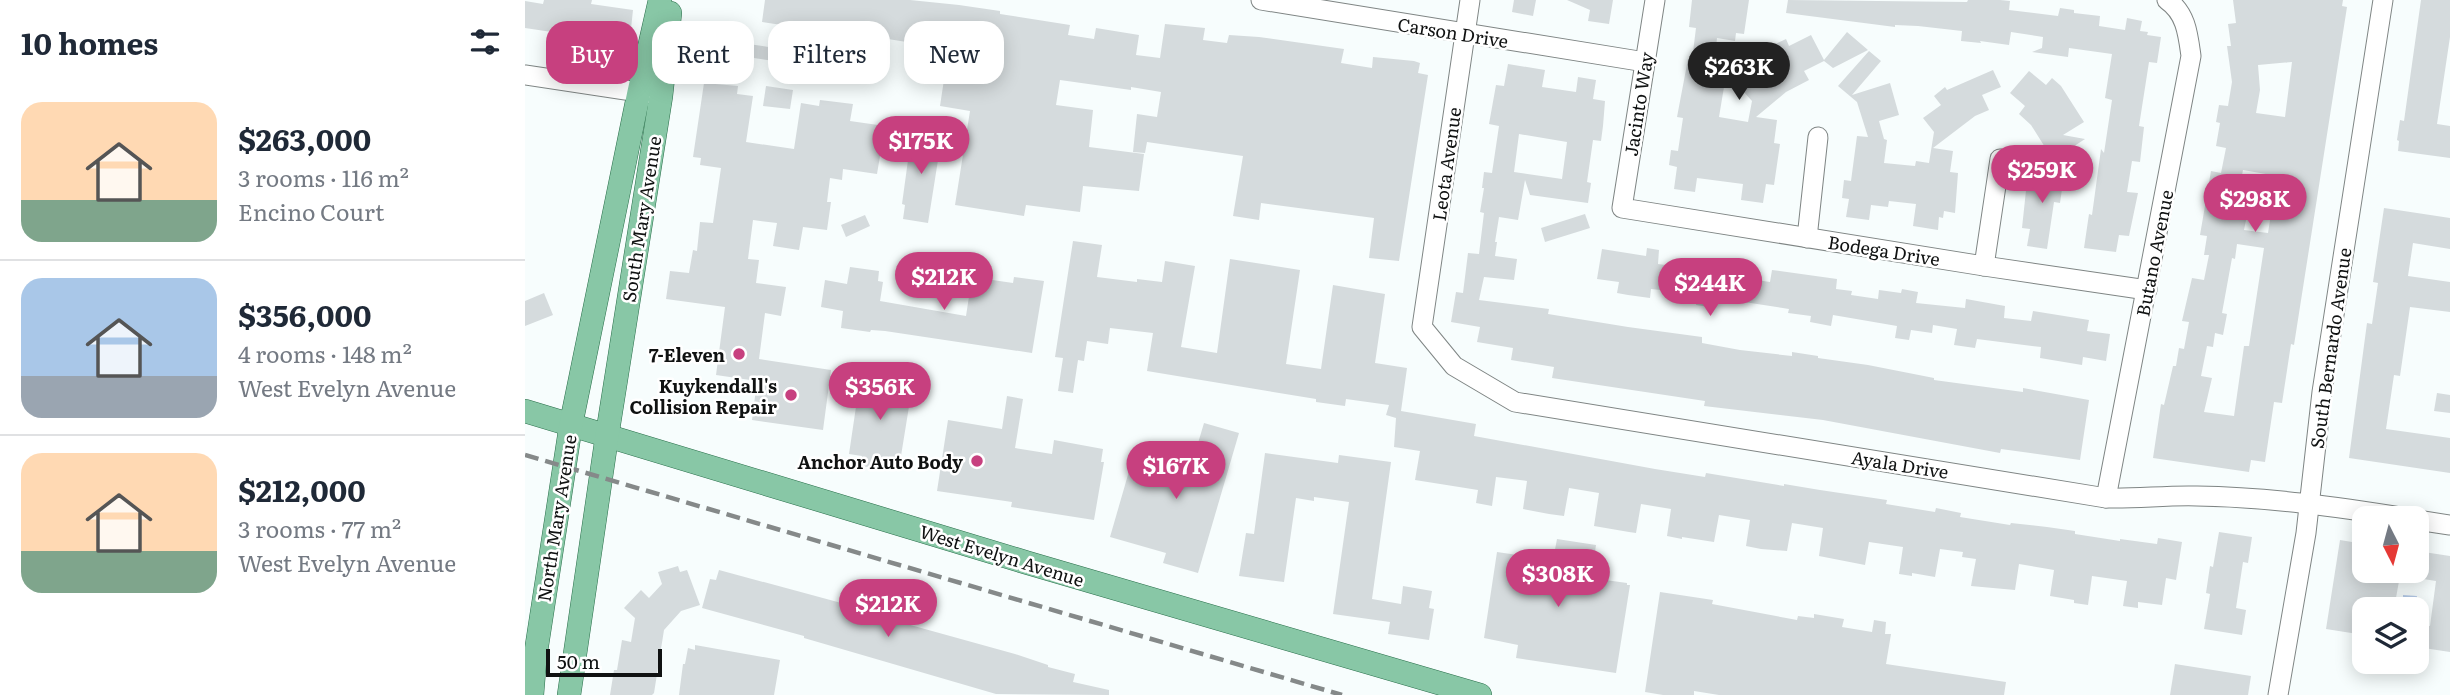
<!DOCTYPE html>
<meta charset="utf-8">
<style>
:root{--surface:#fff;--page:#f2f2f3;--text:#1f2937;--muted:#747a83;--line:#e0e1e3;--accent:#c7407f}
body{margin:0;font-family:Literata,serif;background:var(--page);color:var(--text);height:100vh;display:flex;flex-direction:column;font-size:26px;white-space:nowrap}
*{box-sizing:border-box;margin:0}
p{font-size:23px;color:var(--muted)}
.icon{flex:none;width:38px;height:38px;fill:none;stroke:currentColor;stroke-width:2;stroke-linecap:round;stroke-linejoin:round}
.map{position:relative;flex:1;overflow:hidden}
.details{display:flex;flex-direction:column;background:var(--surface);width:525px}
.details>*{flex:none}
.top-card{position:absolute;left:21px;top:21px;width:665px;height:63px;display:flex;gap:14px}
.needle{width:46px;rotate:174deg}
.tools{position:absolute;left:1827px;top:506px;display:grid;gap:14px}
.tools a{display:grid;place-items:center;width:77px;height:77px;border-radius:14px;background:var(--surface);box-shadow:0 4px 18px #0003;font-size:35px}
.scale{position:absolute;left:21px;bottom:18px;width:116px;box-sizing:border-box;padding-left:7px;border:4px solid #101212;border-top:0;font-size:19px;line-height:24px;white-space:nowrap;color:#101212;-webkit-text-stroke:5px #fff;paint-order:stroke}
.price{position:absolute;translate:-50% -60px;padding:0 16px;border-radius:24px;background:var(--accent);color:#fff;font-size:23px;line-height:46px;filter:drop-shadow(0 2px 4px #0008)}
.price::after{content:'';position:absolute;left:50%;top:42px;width:21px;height:16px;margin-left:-10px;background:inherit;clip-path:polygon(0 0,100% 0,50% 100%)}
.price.on{background:#222;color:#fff}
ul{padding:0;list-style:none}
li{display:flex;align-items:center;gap:21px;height:175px;padding:0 21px}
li+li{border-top:2px solid var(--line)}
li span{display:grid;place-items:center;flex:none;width:196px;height:140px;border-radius:21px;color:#555}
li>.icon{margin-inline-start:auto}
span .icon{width:84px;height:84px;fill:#fffc;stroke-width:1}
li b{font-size:30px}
h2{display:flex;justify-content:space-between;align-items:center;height:84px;padding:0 21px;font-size:30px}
.pill{padding:0 24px;border-radius:21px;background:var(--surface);box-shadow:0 4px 18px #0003;font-size:24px;line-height:63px}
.pill.on{background:var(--accent);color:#fff}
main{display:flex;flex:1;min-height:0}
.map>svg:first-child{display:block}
</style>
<main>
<section class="details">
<h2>10 homes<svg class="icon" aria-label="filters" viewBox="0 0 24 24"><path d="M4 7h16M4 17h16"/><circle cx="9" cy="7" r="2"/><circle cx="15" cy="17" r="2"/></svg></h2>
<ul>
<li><span style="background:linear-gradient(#ffd9b3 70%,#7fa58c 0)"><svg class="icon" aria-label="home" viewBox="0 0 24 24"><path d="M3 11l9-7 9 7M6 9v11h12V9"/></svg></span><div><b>$263,000</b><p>3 rooms · 116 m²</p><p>Encino Court</p></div></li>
<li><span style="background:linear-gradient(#a9c7e8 70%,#9aa5b1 0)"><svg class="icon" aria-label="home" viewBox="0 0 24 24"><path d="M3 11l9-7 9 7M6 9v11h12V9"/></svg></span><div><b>$356,000</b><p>4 rooms · 148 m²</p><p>West Evelyn Avenue</p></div></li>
<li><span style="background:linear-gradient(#ffd9b3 70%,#7fa58c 0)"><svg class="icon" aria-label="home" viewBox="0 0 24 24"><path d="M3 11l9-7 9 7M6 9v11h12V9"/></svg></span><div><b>$212,000</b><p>3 rooms · 77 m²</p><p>West Evelyn Avenue</p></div></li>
</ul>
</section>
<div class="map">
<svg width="1925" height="695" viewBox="0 0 1925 695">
<rect width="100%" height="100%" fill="#f7fdfd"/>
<path fill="#b7ccea" d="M1878 595 1892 596 1890 607 1896 608 1894 616H1892V609H1878Z"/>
<g fill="#d5dbdd" fill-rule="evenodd">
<path d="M19 0H67L66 4 108 10 104 47 85 45 84 50 46 46 47 35 0 28V1L18 4Z"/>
<path d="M240 0H385L434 5 475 11V14L545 25 543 35 569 39 571 28 614 35 611 55 635 58 640 24 680 28 678 40 702 43 704 35 734 37 819 49 816 63 847 68 848 57 889 61 895 63 893 73 903 75 874 261 844 258 849 218 736 203 734 220 708 216 718 156 622 142 620 153 608 152 612 114 632 117 636 92 606 87V90L535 80 531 105 568 110 564 147 619 154 614 191 558 186 555 212 501 205 499 216 430 205 445 111 415 106 420 73 454 79 458 55 429 50 430 41 401 37 400 45 320 32V29L284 23 283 29 237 22Z"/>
<path d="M989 0H1011L1008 16 987 12Z"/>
<path d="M1042 0H1088L1084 24 1063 21 1065 10Z"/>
<path d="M1167 0H1224L1219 34 1211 33 1210 41 1192 38 1187 85 1199 87 1194 117 1223 122 1227 101 1218 91 1231 81 1222 70 1248 45 1261 39 1264 46 1286 35 1299 60 1322 32 1343 50 1308 68 1299 61 1279 71 1284 80 1261 92 1231 117 1252 120 1249 143 1255 144 1249 185 1241 184 1238 203 1216 200 1218 184 1172 178 1170 192 1149 189 1152 167 1144 165 1146 150 1153 151 1158 118 1152 117 1163 59 1167 60 1171 28 1164 27Z"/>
<path d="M1263 0 1442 2 1443 0H1475L1485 1 1484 10 1533 16 1535 8 1549 10V13L1575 16 1574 26 1600 30 1602 18 1617 21 1615 31 1623 32 1622 35 1636 37 1632 63 1624 62 1614 126 1619 127 1615 162 1607 161 1602 192 1613 193 1604 236 1594 235 1591 252 1559 248 1564 214 1567 215 1576 149 1579 153 1587 100 1580 98 1587 54 1544 48 1543 57 1507 52 1517 48 1518 37 1486 32 1484 45 1455 41 1456 43 1436 41 1437 31 1393 26 1370 25V27L1261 13Z"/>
<path d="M1708 0H1818L1817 6 1822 7 1769 345 1766 344 1757 403 1749 402 1740 462 1726 460 1724 472 1628 458 1636 404 1639 405 1648 366H1651L1654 348 1659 349 1664 322 1657 321 1667 278 1679 280 1684 255H1679L1682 236 1675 235 1686 171 1696 173 1701 148 1691 146 1695 123 1691 122 1694 105 1703 106 1707 82 1702 46H1706L1703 24 1711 23ZM1767 62 1760 117 1731 113 1735 90 1733 65ZM1718 170 1752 176 1743 233 1719 230 1721 220H1718L1721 203 1712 201ZM1712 244 1739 248 1724 346H1719L1709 416 1679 412 1687 378 1676 376 1682 346 1688 347 1690 333 1698 335 1702 314 1697 313 1707 258 1710 259Z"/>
<path d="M1896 0H1925V37L1912 124 1925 126V158L1873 151 1874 141 1872 140 1875 120 1879 121Z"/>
<path d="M190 39 271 51 269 64 188 52Z"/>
<path d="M1344 51 1356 61 1327 95 1365 83 1374 115 1354 121 1359 139 1362 140 1359 163 1390 166 1391 161 1404 163 1409 132 1398 118 1416 105 1409 96 1420 87 1422 90 1468 70 1476 87 1457 95 1464 110 1450 116 1408 148 1428 151 1425 172 1433 173 1430 213 1419 211 1418 218 1414 217 1413 230 1388 226 1391 204 1364 201 1363 207 1346 205 1344 220 1321 217 1324 199 1317 198 1319 180 1326 181 1332 136 1343 137 1332 102 1313 86Z"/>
<path d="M983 64 1020 70 1017 87 1051 92 1053 77 1071 80 1068 99 1080 101 1078 126 1076 141 1068 140 1062 182 1066 183 1063 203 1005 195 1000 180 993 220 974 217 970 242H972L970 256 992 259 989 280 959 277 954 300 1024 309 1023 314 1103 327 1177 337V343L1215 350 1267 356V352L1293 356V358L1343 365 1409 378V380L1498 392V388L1564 400 1555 460 1476 449 1475 453 1298 420 1179 406 1180 401 1027 378 1029 367 986 360 988 348 952 342 955 327 926 322 931 292 938 293 943 253 954 254 959 213 955 212 959 188H957L959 172 967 173 974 126 964 124 971 85 979 86ZM994 134 1042 142 1037 179 989 172Z"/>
<path d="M1504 71 1521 85 1527 78 1536 86 1559 122 1538 135 1560 139 1528 160 1506 125 1494 114 1500 106 1485 93Z"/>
<path d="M179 83 213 86 212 94 228 96 221 142 269 149 276 103 294 106 295 100 328 104 325 121 360 126 352 174 318 169 317 180 305 178 302 202H306L302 230 278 227 274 250 248 246 252 223 228 220 223 259 234 260 231 283 261 287 256 316 240 313 234 359 306 370 298 430 227 420 232 381 191 375 200 307 141 299 145 271 164 273 168 250 172 251 175 222 188 223 196 168 175 165 176 158 168 157Z"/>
<path d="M241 86 268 90 265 109 238 106Z"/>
<path d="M387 131 417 135 403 223 378 219 380 205 377 204Z"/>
<path d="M1516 164 1540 168 1535 203 1529 202 1522 249 1502 246 1505 229 1497 228 1502 181 1514 182Z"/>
<path d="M1859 208 1925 218V249L1888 243 1883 276 1925 282V312L1885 307 1875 376 1869 375 1861 429 1925 438V473L1824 458 1842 323 1847 324 1853 283 1848 282Z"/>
<path d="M1060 214 1065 228 1020 242 1016 228Z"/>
<path d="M340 215 345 226 321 237 316 225Z"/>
<path d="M548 241 577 245 572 277 612 282V279L637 282 640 261 670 266 656 347 692 353 705 259 775 270 761 364 796 369 808 285 860 294 850 363 882 368 876 411 951 424 949 436 1130 469 1180 477 1181 473 1259 486V484L1295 490 1362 500 1361 504 1410 512 1411 508 1436 513 1435 517 1485 525 1486 523 1522 527 1550 531V534L1595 541V539L1632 544 1633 538 1657 542 1651 580 1641 578 1637 605 1613 602V608L1598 606 1602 581 1567 576 1563 605 1549 603V600L1525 596 1529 570 1494 564 1490 590 1446 586 1451 559 1437 557 1438 552 1415 549 1410 577 1387 573V576L1374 574 1378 547 1344 542 1340 565 1294 556 1298 528 1267 523 1262 551 1236 549 1221 546 1225 520 1194 515 1189 542 1157 537V539L1142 536 1146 509 1116 504 1111 533 1104 532 1069 526 1074 493 1044 488 1039 516 1024 514 998 509 1002 481 971 477 967 506 951 503 953 490 890 480 895 451 869 447 871 418 861 415 864 405 821 399 820 406 791 402V399L622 371 628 333 585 328 583 344 562 341 559 361 553 360 548 393 533 391 538 358 530 357Z"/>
<path d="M1122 248 1134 250 1133 264 1163 268 1164 258 1198 261V264L1220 267 1219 278 1245 282 1247 270 1312 279 1311 289 1327 291 1326 295 1353 299 1354 290 1376 293 1377 289 1393 292 1391 303 1440 308 1441 299 1480 306 1479 318 1506 321 1508 311 1564 320 1562 331 1585 334 1581 361 1558 357 1557 365 1515 358 1516 347 1452 339 1450 348 1429 345 1432 329 1408 325 1407 333 1386 330 1384 340 1370 338 1372 326 1308 315 1306 326 1285 322 1286 316 1263 313 1264 309 1193 298 1191 308 1171 305 1173 288 1147 285 1146 291 1126 289 1125 298 1103 295 1092 293 1094 282 1072 279 1077 249 1121 256Z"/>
<path d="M325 267 354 271 353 281 358 282 355 301 441 316 447 277 488 283 489 277 519 281 507 353 360 331 346 330 345 332 316 328 318 311 296 307 300 280 322 284Z"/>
<path d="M19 293 28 315 0 326V301Z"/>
<path d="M336 373 350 375 348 382 387 388 375 462 359 460 358 469 335 466 337 456 324 454Z"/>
<path d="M1912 393 1925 395V413L1909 411Z"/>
<path d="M482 396 498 399 490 448 527 454 529 440 578 449 576 462H579L569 520 486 507 487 502 412 491 423 420 477 429Z"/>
<path d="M679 423 714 433 673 573 638 563 641 553 585 537 609 454 665 470Z"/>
<path d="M740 453 813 463 814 455 866 462 847 599 876 604 878 586 907 591 904 608 909 609 904 640 863 634 865 622 808 614 824 502 789 497V501L771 498 759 582 714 576 721 533 729 534Z"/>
<path d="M1694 532 1727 537 1723 563 1718 562 1711 608 1721 610 1717 635 1679 629 1685 594 1681 593 1685 566 1688 567Z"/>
<path d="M1032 539 1071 545 1066 578 1102 583V585H1105L1091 673 991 658 993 645 959 638 972 552 1028 560Z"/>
<path d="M1815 540 1839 544V570H1876L1869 609H1839V635L1801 629Z"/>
<path d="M1892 551 1925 556V652L1892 647V624L1905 626 1911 581 1892 578Z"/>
<path d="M153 566 155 572 162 570 175 605 156 611 139 630 129 693 127 695H85L89 670H92L97 640 106 642 110 618 99 608 116 590 124 598 137 584 133 572Z"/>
<path d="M194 570 320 604V606L389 626 490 654 523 665V667L550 674 548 682 584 690V695L471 694 279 638V636L177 608 185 579 191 580Z"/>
<path d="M1135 592 1188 600 1187 604 1272 620 1273 616 1289 618V614L1319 619 1317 627 1347 632 1349 620 1361 622 1360 634H1366L1361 664 1481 682 1479 695H1194L1169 691V695H1138L1120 692Z"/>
<path d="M170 645 255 660 249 695H154L158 664H160L163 648 170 650Z"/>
<path d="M1650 664 1726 676 1723 695H1645Z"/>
</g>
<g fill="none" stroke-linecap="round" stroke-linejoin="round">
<defs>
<g id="minor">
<path d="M736 0 1120 62"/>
<path d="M945 0 897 327 929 366 990 402 1581 498C1611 499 1642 495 1672 496 1743 497 1813 507 1882 518"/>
<path d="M1130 0 1097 208 1459 266 1622 290"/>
<path d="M0 75 127 94"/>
<path d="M1282 238 1293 137"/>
<path d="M1459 266 1475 159"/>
<path d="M1581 498 1666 56C1663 34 1661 13 1642 0"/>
<path d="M1892 520 1925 525"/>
<path d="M1753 695 1781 533 1797 392 1858 0"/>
</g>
<g id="major">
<path d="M0 411 503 563 955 695"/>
<path d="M7 695 10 658 46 424 114 92 135 0"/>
<path d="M44 695 82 436 136 96 145 13"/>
</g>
</defs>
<use href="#minor" stroke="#7f8584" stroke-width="21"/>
<use href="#major" stroke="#2a6f4b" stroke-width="24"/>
<use href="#minor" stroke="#fff" stroke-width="19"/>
<use href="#major" stroke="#88c7a6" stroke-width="23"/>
<path stroke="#858989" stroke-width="4.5" stroke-dasharray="14 7" stroke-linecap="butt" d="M0 455 817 695"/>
</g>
<g fill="#c7407f" stroke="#fff" stroke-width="2.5">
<circle cx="214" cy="354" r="7"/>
<circle cx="266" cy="395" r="7"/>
<circle cx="452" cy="461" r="7"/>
</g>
<g text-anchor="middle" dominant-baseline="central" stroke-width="5" stroke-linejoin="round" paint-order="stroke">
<g font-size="18" fill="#101212" stroke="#fff">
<text transform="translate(928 32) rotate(9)">Carson Drive</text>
<text transform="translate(1113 104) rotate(-81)">Jacinto Way</text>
<text transform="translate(921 164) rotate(-82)">Leota Avenue</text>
<text transform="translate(116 219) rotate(-81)">South Mary Avenue</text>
<text transform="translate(1359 250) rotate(9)">Bodega Drive</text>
<text transform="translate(1629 253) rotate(-79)">Butano Avenue</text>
<text transform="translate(1805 348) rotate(-82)">South Bernardo Avenue</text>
<text transform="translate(1375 464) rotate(9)">Ayala Drive</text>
<text transform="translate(31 518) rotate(-81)">North Mary Avenue</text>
<text transform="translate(477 555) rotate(17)">West Evelyn Avenue</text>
</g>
<g font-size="18" font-weight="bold" fill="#101212" stroke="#fff" text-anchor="end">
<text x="200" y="354">7-Eleven</text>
<text x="252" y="385">Kuykendall's<tspan x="252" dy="21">Collision Repair</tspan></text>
<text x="438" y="461">Anchor Auto Body</text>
</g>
</g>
</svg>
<div class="tools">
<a><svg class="needle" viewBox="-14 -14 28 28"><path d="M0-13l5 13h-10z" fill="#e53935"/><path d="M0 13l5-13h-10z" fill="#747a83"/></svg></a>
<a><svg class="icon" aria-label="layers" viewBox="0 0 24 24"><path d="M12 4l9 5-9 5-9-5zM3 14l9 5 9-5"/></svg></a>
</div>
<div class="scale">50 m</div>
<b class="price on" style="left:1214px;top:102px">$263K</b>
<b class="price" style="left:396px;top:176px">$175K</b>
<b class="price" style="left:1517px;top:205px">$259K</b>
<b class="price" style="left:1730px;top:234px">$298K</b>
<b class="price" style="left:419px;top:312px">$212K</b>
<b class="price" style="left:1185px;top:318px">$244K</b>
<b class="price" style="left:355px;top:422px">$356K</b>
<b class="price" style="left:651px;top:501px">$167K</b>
<b class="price" style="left:1033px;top:609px">$308K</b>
<b class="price" style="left:363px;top:639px">$212K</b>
<div class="top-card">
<a class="pill on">Buy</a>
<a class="pill">Rent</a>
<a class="pill">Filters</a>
<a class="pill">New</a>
</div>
</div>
</main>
